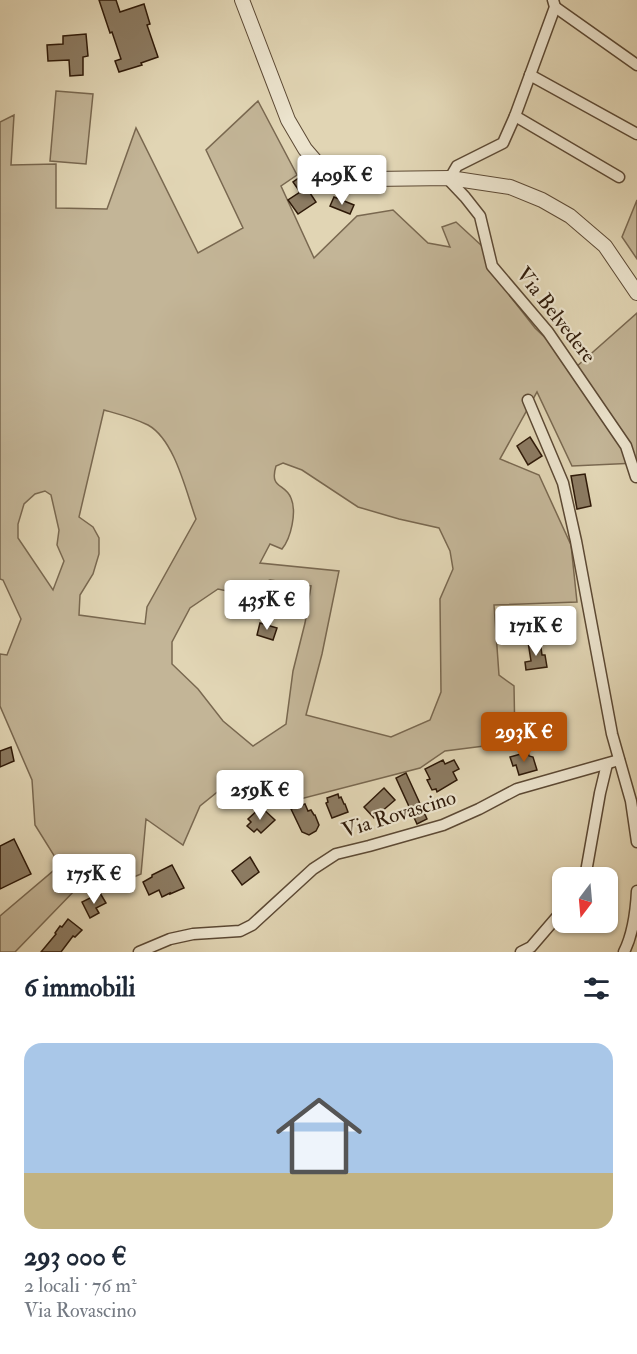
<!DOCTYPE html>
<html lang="it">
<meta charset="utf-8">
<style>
:root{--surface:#fff;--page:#f2f2f3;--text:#1f2937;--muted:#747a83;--accent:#b45309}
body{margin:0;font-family:"IM FELL Double Pica",serif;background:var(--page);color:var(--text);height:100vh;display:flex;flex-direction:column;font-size:22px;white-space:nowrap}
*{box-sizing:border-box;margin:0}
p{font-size:20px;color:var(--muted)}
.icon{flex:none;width:33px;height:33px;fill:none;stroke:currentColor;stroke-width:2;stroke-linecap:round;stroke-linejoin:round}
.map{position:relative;height:952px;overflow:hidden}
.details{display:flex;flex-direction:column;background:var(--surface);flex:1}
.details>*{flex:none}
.needle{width:39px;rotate:196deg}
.buttons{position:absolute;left:552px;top:867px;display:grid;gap:12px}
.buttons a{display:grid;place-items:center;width:66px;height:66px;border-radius:12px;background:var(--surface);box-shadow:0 2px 4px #0004;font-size:30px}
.price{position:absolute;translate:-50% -51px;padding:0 14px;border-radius:6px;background:#fff;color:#222;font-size:20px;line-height:39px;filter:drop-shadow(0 2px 3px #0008)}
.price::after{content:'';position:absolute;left:50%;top:36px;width:18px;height:14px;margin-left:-9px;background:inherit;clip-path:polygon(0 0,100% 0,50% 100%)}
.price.active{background:var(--accent);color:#fff}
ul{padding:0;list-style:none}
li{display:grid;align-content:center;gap:12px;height:318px;padding:0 24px}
li span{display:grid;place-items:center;height:186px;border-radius:18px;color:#555}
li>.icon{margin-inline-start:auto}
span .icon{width:108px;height:108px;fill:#fffc;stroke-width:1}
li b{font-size:26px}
h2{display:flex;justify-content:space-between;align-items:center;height:72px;padding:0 24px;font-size:26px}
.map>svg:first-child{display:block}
</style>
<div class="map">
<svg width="637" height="952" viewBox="0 0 637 952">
<rect width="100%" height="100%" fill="#e1d5b4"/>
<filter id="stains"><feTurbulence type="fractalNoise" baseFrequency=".00333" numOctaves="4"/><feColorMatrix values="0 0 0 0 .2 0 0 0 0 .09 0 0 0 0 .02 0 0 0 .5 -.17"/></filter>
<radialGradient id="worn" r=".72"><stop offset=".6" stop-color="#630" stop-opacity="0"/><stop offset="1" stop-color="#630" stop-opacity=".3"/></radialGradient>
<g fill="#c3b597" stroke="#796850" stroke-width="1.5" fill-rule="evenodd">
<path d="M56 91 93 94 86 164 50 161Z"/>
<path d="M258 101 297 175 281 186 314 258 357 216 393 210 428 243 450 247 442 227 456 222 495 258 499 274 510 296 535 328 576 367 637 313V463L572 466 537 392 500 459 539 475 571 545 577 602 494 605 499 675 514 686 515 742 445 751 420 768 281 804 241 773 200 806 183 845 146 819 141 874 103 890 78 887 15 952H0V916L60 865 35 825 32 780 0 706V654L7 655 21 619 3 580 0 579V122L14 115 11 165 56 164V208L107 209 136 128 198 253 243 228 206 150ZM104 410C118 414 134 418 148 425 175 440 186 492 196 519L147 607 145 624 79 615 80 595 93 574 99 554V538L93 527 79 517ZM283 463 302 470 358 507 399 519 439 528 450 551 453 569 440 599 441 692 430 720 391 737 306 715 322 654 339 571 260 563 270 544 282 549C291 538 297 512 291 498 285 483 269 489 276 466ZM45 491 51 495 59 530 57 545 64 561 53 590 18 538V524L24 504 35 494ZM270 580 311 586 305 623 293 671 286 724 253 746 223 721 198 689 172 664V642L190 608 218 589 236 593Z"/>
<path d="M637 200V259L622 237Z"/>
</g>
<g fill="#8c7b62" stroke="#2f1a09" stroke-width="1.5">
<path d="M99 0H116L120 12 144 4 150 24 147 25 158 57 141 63 142 65 119 72 115 61 121 59 112 32 110 33Z"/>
<path d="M86 34 88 56 83 57V75L70 76 69 60 48 61 47 45 63 44V36Z"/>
<path d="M303 175 312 188 308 190 316 202 298 214 288 200 300 192 293 182Z"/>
<path d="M334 197 354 205 350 214 330 206Z"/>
<path d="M530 437 542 456 528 465 517 446Z"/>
<path d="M585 474 591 506 577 509 571 476Z"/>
<path d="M260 623 277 628 273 640 257 635Z"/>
<path d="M540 641 542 655H545L547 667 526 670 525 662 531 661 528 642Z"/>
<path d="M11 747 14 761 0 767V751Z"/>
<path d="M528 752 529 756 533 757 537 770 519 775 516 765 513 766 510 757Z"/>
<path d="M443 760 445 764 454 760 459 769 453 772 457 780 437 792 436 789 432 790 427 780 430 779 425 769Z"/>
<path d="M406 773 427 819 417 824 396 778Z"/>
<path d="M384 788 395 800 374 818 364 807Z"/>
<path d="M338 794 339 798 341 797 344 804H345L348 812 332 818 326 803 328 802 327 798Z"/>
<path d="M305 804 308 811 311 810 314 815H315L319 825 316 831 309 835 302 832 291 809Z"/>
<path d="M261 807 275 820 261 833 257 829 254 832 247 826 251 822 248 819Z"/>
<path d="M14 839 31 874 0 889V846Z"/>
<path d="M250 857 259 872 242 885 232 871Z"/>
<path d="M172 865 184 888 170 894V893L162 897 159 890 149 895 143 882 152 877V875Z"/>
<path d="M100 893 106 903 96 908 99 913 90 918 82 902Z"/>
<path d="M68 919 82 930 75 937 73 936 61 952H41L56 934 55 933 60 926 62 927Z"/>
</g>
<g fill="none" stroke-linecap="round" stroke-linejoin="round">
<defs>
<g id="minor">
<path d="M555 7 637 65"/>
<path d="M530 75 637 134"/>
<path d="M515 116 619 177"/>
<path d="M447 178 465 197 480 216 492 266 548 332 626 446 636 477"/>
<path d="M450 178 457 166 503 143 515 116 555 7 553 0"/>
<path d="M528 400 563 483 576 541 612 734 631 801 637 842"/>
<path d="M583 878 586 872 600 793 607 764"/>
<path d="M139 952 170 939 193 934 240 931 252 925 313 869 336 854 369 846 443 825 479 809 517 789 619 760"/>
<path d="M521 952 531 947 562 911"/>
<path d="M624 952C633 934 636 911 637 891"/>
</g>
<path id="tertiary" d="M242 0 288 120 305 149 317 163 334 170 372 179 450 178 510 187 542 200 570 216 605 246 637 293"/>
</defs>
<use href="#minor" stroke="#5c4934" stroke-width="13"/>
<use href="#tertiary" stroke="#5c4934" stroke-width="16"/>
<use href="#minor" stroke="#ece4ce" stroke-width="10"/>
<use href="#tertiary" stroke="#ece4ce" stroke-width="14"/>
</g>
<g text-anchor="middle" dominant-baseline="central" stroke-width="4.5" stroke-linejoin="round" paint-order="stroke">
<g font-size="21" fill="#2f1a09" stroke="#ece4ce">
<text transform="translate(556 315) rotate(52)">Via Belvedere</text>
<text transform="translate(399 814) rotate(-17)">Via Rovascino</text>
</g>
</g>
<rect width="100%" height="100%" filter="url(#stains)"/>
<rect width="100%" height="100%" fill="url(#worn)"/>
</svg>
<div class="buttons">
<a><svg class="needle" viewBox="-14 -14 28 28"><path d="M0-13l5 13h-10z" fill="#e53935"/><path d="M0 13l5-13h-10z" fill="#747a83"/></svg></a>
</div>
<b class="price" style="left:342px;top:206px">409K €</b>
<b class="price" style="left:267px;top:631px">435K €</b>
<b class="price" style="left:536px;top:657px">171K €</b>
<b class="price active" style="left:524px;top:763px">293K €</b>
<b class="price" style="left:260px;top:821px">259K €</b>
<b class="price" style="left:94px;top:905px">175K €</b>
</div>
<section class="details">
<h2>6 immobili<svg class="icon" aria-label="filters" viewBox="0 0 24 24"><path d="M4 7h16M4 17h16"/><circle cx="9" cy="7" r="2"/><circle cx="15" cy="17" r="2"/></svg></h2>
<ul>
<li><span style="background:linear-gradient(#a9c7e8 70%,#c2b280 0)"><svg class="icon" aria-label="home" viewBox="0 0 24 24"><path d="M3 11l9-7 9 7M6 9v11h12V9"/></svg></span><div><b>293 000 €</b><p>2 locali · 76 m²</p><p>Via Rovascino</p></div></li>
</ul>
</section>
